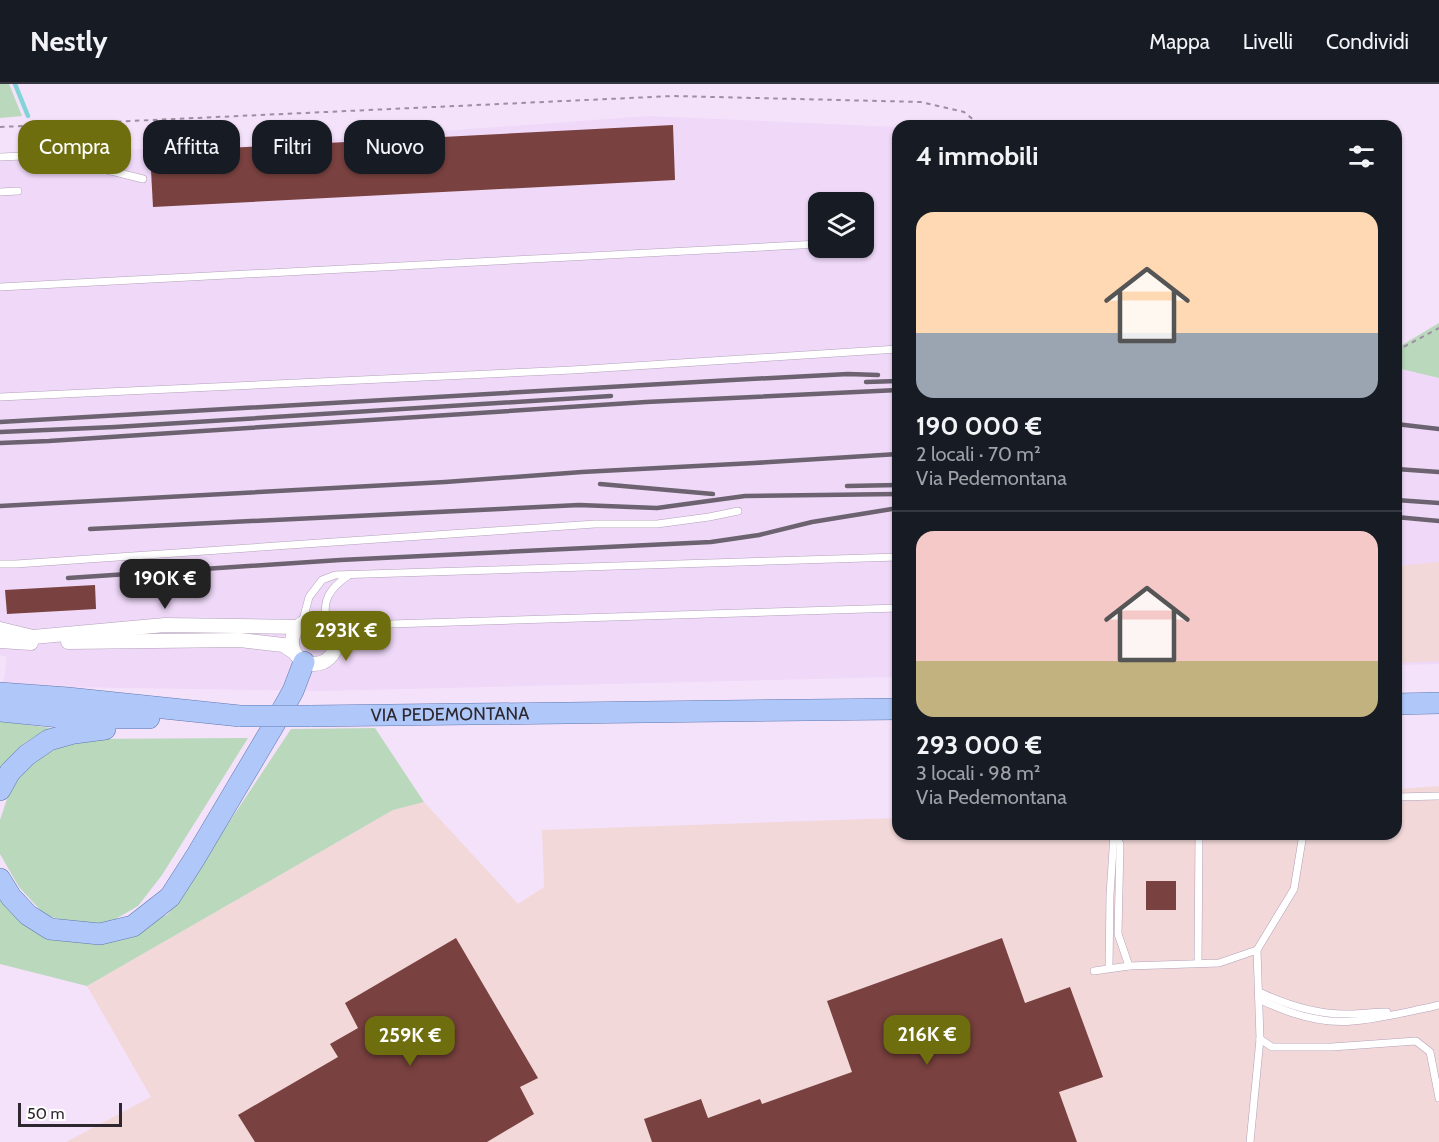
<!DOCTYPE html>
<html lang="it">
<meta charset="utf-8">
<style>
:root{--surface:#171b24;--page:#242831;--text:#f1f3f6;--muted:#9ea1a6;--line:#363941;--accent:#6f6e0f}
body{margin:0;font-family:Cabin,sans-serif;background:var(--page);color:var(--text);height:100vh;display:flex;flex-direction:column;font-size:22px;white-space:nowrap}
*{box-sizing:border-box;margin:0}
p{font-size:20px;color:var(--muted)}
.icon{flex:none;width:33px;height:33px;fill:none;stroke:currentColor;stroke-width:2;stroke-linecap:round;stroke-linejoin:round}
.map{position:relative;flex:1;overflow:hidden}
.panel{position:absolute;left:892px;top:36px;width:510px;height:720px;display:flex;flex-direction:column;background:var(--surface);border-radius:18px;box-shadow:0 2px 4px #0004}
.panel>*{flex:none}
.hud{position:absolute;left:18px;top:36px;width:570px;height:54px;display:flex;gap:12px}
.controls{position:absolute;left:808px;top:108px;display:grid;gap:12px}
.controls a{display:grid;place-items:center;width:66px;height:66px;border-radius:12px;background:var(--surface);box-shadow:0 2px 4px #0004;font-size:30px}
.scale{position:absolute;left:18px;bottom:15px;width:104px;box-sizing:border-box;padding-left:6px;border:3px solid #2d2730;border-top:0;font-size:16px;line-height:21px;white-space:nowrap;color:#2d2730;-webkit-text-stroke:4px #fff;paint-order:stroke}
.price{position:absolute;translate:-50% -51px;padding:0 14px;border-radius:12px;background:var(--accent);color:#fff;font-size:20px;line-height:39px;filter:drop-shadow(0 2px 3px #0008)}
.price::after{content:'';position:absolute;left:50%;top:36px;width:18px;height:14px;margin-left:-9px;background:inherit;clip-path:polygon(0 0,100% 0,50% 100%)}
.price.on{background:#222;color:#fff}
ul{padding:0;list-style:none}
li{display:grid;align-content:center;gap:12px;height:318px;padding:0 24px}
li+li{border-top:2px solid var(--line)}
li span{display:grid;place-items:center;height:186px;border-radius:18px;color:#555}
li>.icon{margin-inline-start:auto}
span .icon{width:108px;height:108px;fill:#fffc;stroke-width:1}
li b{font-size:26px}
h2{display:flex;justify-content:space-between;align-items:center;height:72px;padding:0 24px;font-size:26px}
.pill{padding:0 21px;border-radius:18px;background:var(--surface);box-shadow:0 2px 4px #0004;font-size:21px;line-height:54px}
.pill.on{background:var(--accent);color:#fff}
header{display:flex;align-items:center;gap:36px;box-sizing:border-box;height:84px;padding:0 30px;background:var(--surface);border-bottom:2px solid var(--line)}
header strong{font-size:28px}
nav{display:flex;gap:33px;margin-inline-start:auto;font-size:21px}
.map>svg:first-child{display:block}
</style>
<header>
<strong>Nestly</strong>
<nav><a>Mappa</a><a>Livelli</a><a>Condividi</a></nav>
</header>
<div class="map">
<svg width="1439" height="1058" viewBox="0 0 1439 1058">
<rect width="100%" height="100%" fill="#f4e2fb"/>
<g fill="#efd8f8" fill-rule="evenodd">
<path d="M648 32 898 43V593L322 607 3 602 7 573 0 571V70L238 62ZM819 118H864V164H819Z"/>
<path d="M1396 284 1439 294V580L1397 581Z"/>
</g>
<g fill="#f3d8d9">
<path d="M1439 478V577L1397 579V482Z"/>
<path d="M1439 702V1058H66L151 1013 87 902 393 726 408 722 424 718 518 820 544 803 542 746 898 734V750H1396L1397 705Z"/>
</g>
<g fill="#bad8bb">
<path d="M0 0H9L22 32 0 34Z"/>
<path d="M1439 239V294L1397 284V264Z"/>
<path d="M0 637 51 644C28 656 13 664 0 689Z"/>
<path d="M375 644 424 718 393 726 87 902 0 880V816L21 834 60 857 117 855 168 830 291 645Z"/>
<path d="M248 654 162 791 138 822 107 840 87 843 45 831 19 803 0 770V736L9 709 25 685 54 664 79 655Z"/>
</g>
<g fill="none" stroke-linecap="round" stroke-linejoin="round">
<path stroke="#83d4d6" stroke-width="4.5" d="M15 0 28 32"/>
</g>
<g fill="#79413f">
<path d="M673 41 675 96 153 123 150 68Z"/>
<path d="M95 501 96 525 7 530 5 506Z"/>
<rect x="1146" y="797" width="30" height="29"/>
<path d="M456 854 538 994 520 1003 534 1030 487 1058H255L238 1031 338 973 330 960 358 944 345 919Z"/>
<path d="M1002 854 1025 919 1070 903 1103 993 1059 1008 1077 1058H652L644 1035 701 1015 708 1034 760 1015 762 1020 852 988 827 917Z"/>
</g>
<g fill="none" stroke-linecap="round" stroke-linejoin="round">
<defs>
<g id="lane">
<path d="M0 73 47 71 143 95"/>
<path d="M0 108 18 107"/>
<path d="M0 203 819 160"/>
<path d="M0 313 572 286 898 265"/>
<path d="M0 480H16L595 440H657L709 433 738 427"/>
<path d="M302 540 309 513 322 496 335 491 898 473"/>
<path d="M327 540C321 516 330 504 349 491"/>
<path d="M335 552 359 541 898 524"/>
<path d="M1396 713 1439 712"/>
<path d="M1115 750 1120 760 1118 850 1129 882"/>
<path d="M1257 866 1294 805 1303 750"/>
<path d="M1198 879 1199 750"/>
<path d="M1109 884 1110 811 1114 750"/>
<path d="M1094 887 1129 882 1219 879 1257 866 1260 955 1250 1058"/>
<path d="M1259 908C1287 921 1318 931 1349 930 1362 930 1374 928 1387 928"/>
<path d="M1259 915C1287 929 1321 940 1353 937 1378 935 1406 928 1431 923L1439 921"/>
<path d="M1260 955 1272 963H1332L1416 957 1430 968 1439 1014"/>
</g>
<g id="street">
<circle cx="314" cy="558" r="22"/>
<path d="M0 545 33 553 165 541 299 543"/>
<path d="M0 557 31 559"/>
<path d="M68 558 240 556 283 561 294 568"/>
</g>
<g id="primary">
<path d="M0 609 68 614 240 632"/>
<path d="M1396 620 1439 619"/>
<path d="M0 627 70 634H149"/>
<path id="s1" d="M310 632 898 625"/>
<path d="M0 706 10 688 27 671 49 656 74 649 105 645"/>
<path d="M0 795 11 813 28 831 50 845 100 850 133 842 170 813 195 774 271 646 293 607 304 578"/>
</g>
</defs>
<use href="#lane" stroke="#b2a1b9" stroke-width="8"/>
<use href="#street" stroke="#b2a1b9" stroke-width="15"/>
<use href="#primary" stroke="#6078b0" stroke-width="22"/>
<g stroke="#9c8fa1" stroke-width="2" stroke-dasharray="4.5 4.5" stroke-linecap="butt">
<path d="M0 43 673 12 921 18 964 28 981 42"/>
<path d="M1396 267 1439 244"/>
</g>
<use href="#lane" stroke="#fff" stroke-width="7"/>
<use href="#street" stroke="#fff" stroke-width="14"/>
<use href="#primary" stroke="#b0c8f9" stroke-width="21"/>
<g stroke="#6c6270" stroke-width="4.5">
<path d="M866 298 898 297"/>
<path d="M0 338 732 296 848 290 878 291"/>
<path d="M1396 340 1439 345"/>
<path d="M0 348 115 343 611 312"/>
<path d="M0 359 49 357 646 318 898 306"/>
<path d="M1396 385 1439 388"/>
<path d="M600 400 713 410"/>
<path d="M847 402 898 401"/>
<path d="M1396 416 1439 419"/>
<path d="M0 422 445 398 582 388 754 379 898 370"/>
<path d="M1396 433 1439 437"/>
<path d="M90 445 579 421 657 424 745 412 898 410"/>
<path d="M68 494 340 476 711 458 759 451 812 438 898 424"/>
</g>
<defs>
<path id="primary-bridge" d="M240 632H310"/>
</defs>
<use href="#primary-bridge" stroke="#6078b0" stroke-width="22" stroke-linecap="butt"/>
<use href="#primary-bridge" stroke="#b0c8f9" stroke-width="21"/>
</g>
<g text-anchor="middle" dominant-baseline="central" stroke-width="6" stroke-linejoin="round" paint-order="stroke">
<g font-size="18" fill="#2d2730" stroke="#fff">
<text stroke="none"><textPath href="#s1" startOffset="140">VIA PEDEMONTANA</textPath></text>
</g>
</g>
</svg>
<div class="controls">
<a><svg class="icon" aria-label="layers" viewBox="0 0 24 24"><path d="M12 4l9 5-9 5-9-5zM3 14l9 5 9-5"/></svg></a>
</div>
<div class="scale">50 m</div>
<b class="price on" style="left:165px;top:526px">190K €</b>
<b class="price" style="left:346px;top:578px">293K €</b>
<b class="price" style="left:927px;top:982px">216K €</b>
<b class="price" style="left:410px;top:983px">259K €</b>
<div class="hud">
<a class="pill on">Compra</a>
<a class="pill">Affitta</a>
<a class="pill">Filtri</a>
<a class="pill">Nuovo</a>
</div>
<section class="panel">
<h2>4 immobili<svg class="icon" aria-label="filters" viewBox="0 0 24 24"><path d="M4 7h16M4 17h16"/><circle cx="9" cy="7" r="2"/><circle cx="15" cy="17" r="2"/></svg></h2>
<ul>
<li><span style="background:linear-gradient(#ffd9b3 65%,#9aa5b1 0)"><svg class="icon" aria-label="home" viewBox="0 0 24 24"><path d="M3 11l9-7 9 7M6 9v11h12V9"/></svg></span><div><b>190 000 €</b><p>2 locali · 70 m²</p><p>Via Pedemontana</p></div></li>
<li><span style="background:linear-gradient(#f6c9c9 70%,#c2b280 0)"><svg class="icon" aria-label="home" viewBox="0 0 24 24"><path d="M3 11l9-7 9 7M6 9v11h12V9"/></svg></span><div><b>293 000 €</b><p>3 locali · 98 m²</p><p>Via Pedemontana</p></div></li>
</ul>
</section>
</div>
